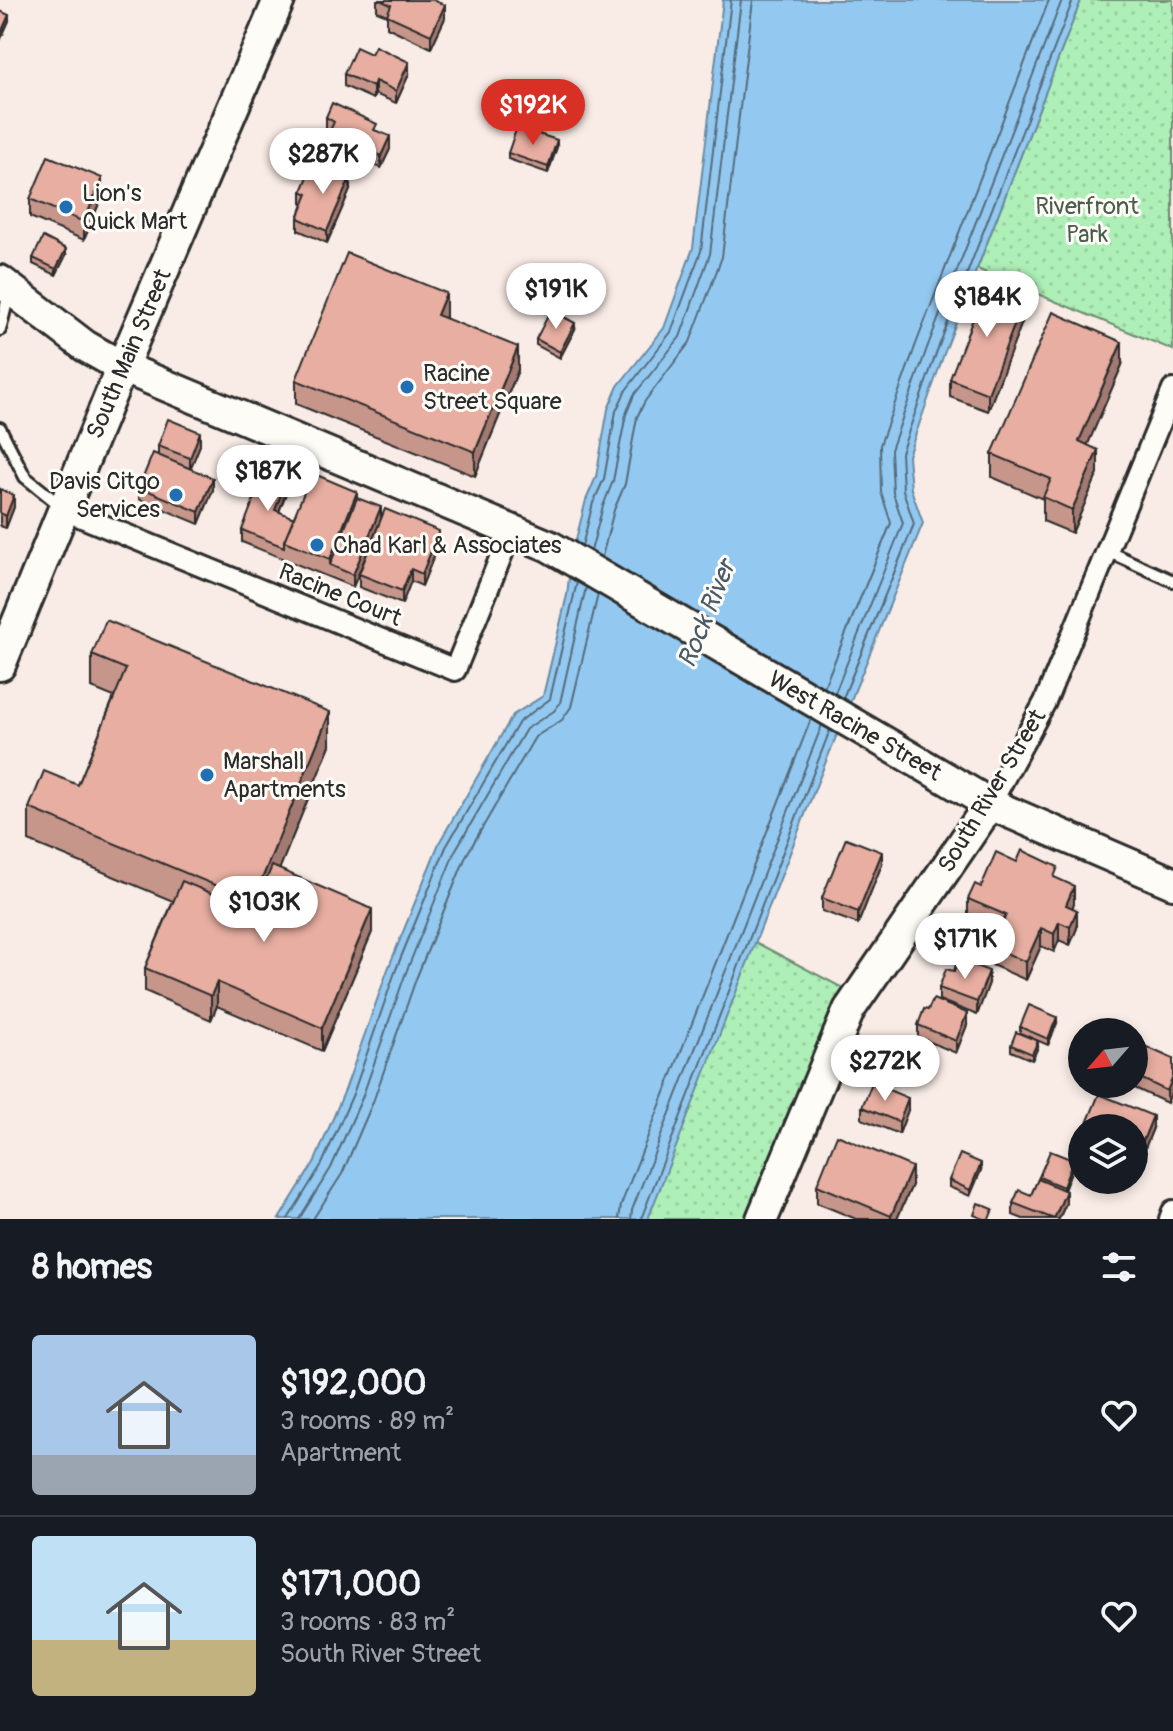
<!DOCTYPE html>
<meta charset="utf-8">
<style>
:root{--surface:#171b24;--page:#242831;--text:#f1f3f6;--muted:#9ea1a6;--line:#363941;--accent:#d93025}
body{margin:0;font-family:Pangolin,sans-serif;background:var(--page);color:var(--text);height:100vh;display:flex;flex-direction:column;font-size:30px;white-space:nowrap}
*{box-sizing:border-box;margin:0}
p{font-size:26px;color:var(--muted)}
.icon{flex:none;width:44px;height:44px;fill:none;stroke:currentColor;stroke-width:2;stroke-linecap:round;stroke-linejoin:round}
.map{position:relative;height:1219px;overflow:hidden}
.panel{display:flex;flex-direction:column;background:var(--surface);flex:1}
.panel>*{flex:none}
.needle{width:52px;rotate:242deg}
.fabs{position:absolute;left:1068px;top:1018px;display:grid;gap:16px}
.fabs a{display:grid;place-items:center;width:80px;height:80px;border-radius:50%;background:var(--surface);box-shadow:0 4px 12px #0003;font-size:40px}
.price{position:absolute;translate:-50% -68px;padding:0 18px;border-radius:28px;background:#fff;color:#222;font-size:26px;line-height:52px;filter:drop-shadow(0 2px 4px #0008)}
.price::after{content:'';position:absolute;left:50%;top:48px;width:24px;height:18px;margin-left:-12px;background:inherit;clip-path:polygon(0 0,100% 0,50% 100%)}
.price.current{background:var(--accent);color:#fff}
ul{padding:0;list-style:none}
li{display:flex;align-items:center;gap:24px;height:200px;padding:0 32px}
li+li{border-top:2px solid var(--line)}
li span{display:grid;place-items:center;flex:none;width:224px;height:160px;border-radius:8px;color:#555}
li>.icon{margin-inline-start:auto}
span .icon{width:96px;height:96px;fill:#fffc;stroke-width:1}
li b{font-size:34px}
h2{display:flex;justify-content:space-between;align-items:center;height:96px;padding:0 32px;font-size:34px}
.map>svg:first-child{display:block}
</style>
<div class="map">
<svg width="1173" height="1219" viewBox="0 0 1173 1219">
<defs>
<pattern id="grass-dots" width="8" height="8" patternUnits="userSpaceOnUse" patternTransform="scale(2)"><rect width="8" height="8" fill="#aeefb7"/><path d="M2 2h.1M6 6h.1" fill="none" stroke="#96cd9e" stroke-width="1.8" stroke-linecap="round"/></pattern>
</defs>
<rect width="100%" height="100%" fill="#f9ece6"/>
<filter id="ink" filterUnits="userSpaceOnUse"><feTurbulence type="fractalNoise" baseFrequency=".0125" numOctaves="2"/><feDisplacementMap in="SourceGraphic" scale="16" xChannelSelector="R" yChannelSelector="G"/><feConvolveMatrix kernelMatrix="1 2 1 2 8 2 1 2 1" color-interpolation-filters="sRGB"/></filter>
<g filter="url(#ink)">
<g fill="url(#grass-dots)" stroke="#6c8d71" stroke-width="2">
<path d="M1081 0H1173V350L977 269Z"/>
<path d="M755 942 858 996 762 1219H647Z"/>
</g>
<path fill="#93c9f1" stroke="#698aa2" stroke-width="2" d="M723 0H1081L944 354 908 456 911 489 923 523 816 786 648 1219H279L315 1161 345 1090 388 969 439 843 513 715 543 696 567 595 571 559 586 500 596 477 608 409 618 386 664 328 693 248Z"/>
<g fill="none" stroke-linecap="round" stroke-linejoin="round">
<g stroke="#556a7a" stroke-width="2">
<path d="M582 546 593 503 604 479 616 411 626 390 671 332 701 251 731 0"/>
<path d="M591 551 603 506 613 481 626 414 634 395 680 337 710 254 741 0"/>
<path d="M602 557 614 510 625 484 637 417 645 401 690 342 722 257 753 0"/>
<path d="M824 687 891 523 881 492 880 445 916 344 1049 0"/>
<path d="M835 693 903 523 893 493 891 450 927 348 1062 0"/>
<path d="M843 698 914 524 903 490 901 453 937 351 1073 0"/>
<path d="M288 1219 322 1164 353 1094 395 972 446 847 519 722 550 699 577 582"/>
<path d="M299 1219 331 1168 362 1098 405 975 455 851 526 729 554 711 560 703 586 587"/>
<path d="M313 1219 342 1174 373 1102 416 979 466 856 535 737 562 720 571 707 598 594"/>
<path d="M619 1219 621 1205 811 719"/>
<path d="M631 1219 632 1210 822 725"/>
<path d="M641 1219 830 730"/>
</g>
<defs>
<g id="lane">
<path d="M0 330 9 293"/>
<path d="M0 428 25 477 61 506"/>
<path d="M1107 551 1173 581"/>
</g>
<g id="street">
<path d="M65 510 455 670 512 529"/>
<path d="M990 804 1045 702 1173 390"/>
<path d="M1170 1219 1173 1211"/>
</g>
<g id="secondary">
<path d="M0 281 85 346 122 367 549 546 990 804 1173 883"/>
<path d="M0 665 122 367 279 0"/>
<path d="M762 1219 849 1010 990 804"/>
</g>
</defs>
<use href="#lane" stroke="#2b2b2b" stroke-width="16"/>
<use href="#street" stroke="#2b2b2b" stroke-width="26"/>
<use href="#secondary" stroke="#2b2b2b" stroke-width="36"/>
<use href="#lane" stroke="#fdfcf7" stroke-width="10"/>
<use href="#street" stroke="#fdfcf7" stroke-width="20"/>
<use href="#secondary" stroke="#fdfcf7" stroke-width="30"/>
</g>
<g fill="#c7968a" stroke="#2b2b2b" stroke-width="2">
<path d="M377 0H433L445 18 431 48 387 27V15L377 11Z"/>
<path d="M344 74H409L396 103 375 94 373 99 344 86Z"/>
<path d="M326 117 377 131 390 149 381 168 358 158 355 165 338 157V152L328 147V135L330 132 326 130Z"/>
<path d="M557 147 548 173 508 159V153Z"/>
<path d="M350 190 327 243 298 230V218L303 204 302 203V191Z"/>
<path d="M102 196 84 240 30 217V199Z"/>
<path d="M66 255 56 275 33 264V258Z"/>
<path d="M446 316V318L518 370 475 476 296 404V380Z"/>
<path d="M1024 317 988 411 950 397V379Z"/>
<path d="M575 329 560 358 536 345V339Z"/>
<path d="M1122 365 1087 445 1098 473 1072 533 1043 521V499L992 477V454Z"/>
<path d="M200 445 190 468 213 490 199 524 139 499V487L158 455V446Z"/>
<path d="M0 489 14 507 6 528 0 526Z"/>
<path d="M357 492 353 587 242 542V530L286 493 279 512 294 518Z"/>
<path d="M439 543 422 586 411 581 402 604 359 587V574Z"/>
<path d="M92 655 330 745 279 869 372 932 322 1051 217 1006 211 1020 145 991V968L173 901 29 841V808L78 785 114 697 92 688Z"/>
<path d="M882 864 858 924 822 911V898Z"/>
<path d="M1058 879 1074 904 1072 908 1077 928 1070 945 1059 940 1054 952 1041 946 1026 980 992 965V947L999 930 968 917V899L981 887Z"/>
<path d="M989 983 977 1015 939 1000V988Z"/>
<path d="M1057 1023 1048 1045 1020 1033V1027Z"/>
<path d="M918 1025H967L956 1053 918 1037Z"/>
<path d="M1011 1045 1038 1047 1032 1060 1011 1051Z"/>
<path d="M1134 1054 1173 1059 1167 1103 1126 1084H1134Z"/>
<path d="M862 1107 908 1110 899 1134 862 1119Z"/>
<path d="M1134 1128H1153L1138 1165 1134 1164Z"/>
<path d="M1073 1166 1064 1190 1066 1203 1059 1219H1023L1013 1215V1203L1031 1195 1039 1177Z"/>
<path d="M981 1170 970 1196 949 1187V1180Z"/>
<path d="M817 1185H912L897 1219H856L817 1203Z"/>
</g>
<g fill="#a27a71" stroke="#2b2b2b" stroke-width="2">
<path d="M445 5V18L431 48V35Z"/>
<path d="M9 15V21L0 41V35Z"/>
<path d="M409 62V74L396 103V91Z"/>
<path d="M375 81V94L373 99V87Z"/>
<path d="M390 136V149L381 168V156Z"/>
<path d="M557 140V147L548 173V167Z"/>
<path d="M358 146V158L355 165V153Z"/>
<path d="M102 178V196L84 240V222Z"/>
<path d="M350 178V190L327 243V231Z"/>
<path d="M66 249V255L56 275V269Z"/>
<path d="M446 293V316L437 338V315Z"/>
<path d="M1024 299V317L988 411V394Z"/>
<path d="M575 323V329L560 358V352Z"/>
<path d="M1122 342V365L1079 465V441Z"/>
<path d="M518 347V370L475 476V452Z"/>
<path d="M200 432V445L190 470V458Z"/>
<path d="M1098 450V473L1072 533V510Z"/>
<path d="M213 478V490L199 524V512Z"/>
<path d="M286 481V493L275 522V510Z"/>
<path d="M357 492V510L330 565V559Z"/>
<path d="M14 495V507L6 528V516Z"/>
<path d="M381 507V519L353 587V575Z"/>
<path d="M439 531V543L422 586V574Z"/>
<path d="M411 569V581L402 604V591Z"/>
<path d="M330 712V745L253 934V901Z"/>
<path d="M882 852V864L858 924V912Z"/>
<path d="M1074 886V904L1066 923V905Z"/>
<path d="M372 909V932L322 1051V1028Z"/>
<path d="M1077 910V928L1070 945V927Z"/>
<path d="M1059 922V940L1054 952V934Z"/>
<path d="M1041 928V946L1026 980V962Z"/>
<path d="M989 971V983L977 1015V1002Z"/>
<path d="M217 982V1006L211 1020V996Z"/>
<path d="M967 1013V1025L956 1053V1041Z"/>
<path d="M1057 1017V1023L1048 1045V1039Z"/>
<path d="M1038 1041V1047L1032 1060V1054Z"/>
<path d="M1173 1077V1089L1167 1103V1091Z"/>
<path d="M908 1098V1110L899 1134V1122Z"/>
<path d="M1153 1116V1128L1138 1165V1153Z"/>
<path d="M1073 1160V1166L1063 1193V1187Z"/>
<path d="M981 1163V1170L970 1196V1190Z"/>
<path d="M912 1167V1185L897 1219H891V1216Z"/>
<path d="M1066 1191V1203L1059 1219H1054Z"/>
</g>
<g fill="#e7aea1" stroke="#2b2b2b" stroke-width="2">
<path d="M380 0H433L445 5 431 35 387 15 391 5Z"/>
<path d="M0 11 9 15 0 35Z"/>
<path d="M375 46 409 62 396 91 375 81 373 87 344 74 356 47 371 54Z"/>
<path d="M332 103 377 124 374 130 390 136 381 156 358 146 355 153 338 145 340 140 328 135 334 122 326 117Z"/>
<path d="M517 127 557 140 548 167 508 153Z"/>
<path d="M48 156 102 178 84 222 30 199Z"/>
<path d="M314 162 350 178 327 231 298 218 308 194 302 191Z"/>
<path d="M43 237 66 249 56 269 33 258Z"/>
<path d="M347 253 446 293 437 315 518 347 475 452 296 380Z"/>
<path d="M986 285 1024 299 988 394 950 379Z"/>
<path d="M551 310 575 323 560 352 536 339Z"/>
<path d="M1053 312 1122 342 1079 441 1098 450 1072 510 1043 497 1051 479 992 454Z"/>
<path d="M168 419 200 432 190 458 158 446Z"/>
<path d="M153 453 213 478 199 512 139 487Z"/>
<path d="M264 473 286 481 275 510 294 518 284 541V547L242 530Z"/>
<path d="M312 473 357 492 330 559 284 541Z"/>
<path d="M0 489 14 495 6 516 0 513Z"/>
<path d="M357 498 381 507 353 575 330 565Z"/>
<path d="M385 509 439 531 422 574 411 569 402 591 359 574Z"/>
<path d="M106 620 330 712 253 901 29 808 44 771 78 785 126 669 92 655Z"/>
<path d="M846 838 882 852 858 912 822 898Z"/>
<path d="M1022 850 1058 867 1054 877 1074 886 1066 905 1077 910 1070 927 1059 922 1054 934 1041 928 1026 962 992 947 1006 915 968 899 975 884 981 887 996 852 1017 862Z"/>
<path d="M272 866 372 909 322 1028 217 982 211 996 145 968 182 881 253 911Z"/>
<path d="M958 959 989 971 977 1002 939 988 946 969 954 971Z"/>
<path d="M933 999 967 1013 956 1041 918 1025 924 1009 928 1010Z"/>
<path d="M1029 1005 1057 1017 1048 1039 1020 1027Z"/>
<path d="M1016 1032 1038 1041 1032 1054 1011 1045Z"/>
<path d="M1140 1044 1173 1059V1077L1167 1091 1134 1075V1054H1135Z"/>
<path d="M872 1083 908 1098 899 1122 862 1107Z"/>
<path d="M1099 1094 1153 1116 1138 1153 1134 1152V1128H1085Z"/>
<path d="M837 1135 912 1167 891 1216 817 1185Z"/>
<path d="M1050 1151 1073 1160 1063 1187 1039 1177Z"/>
<path d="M960 1154 981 1163 970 1190 949 1180Z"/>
<path d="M1038 1179 1066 1191 1054 1219 1013 1203 1019 1190 1031 1195Z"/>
<path d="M978 1203 993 1209 989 1219H984L974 1215Z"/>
</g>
</g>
<g fill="#1f6fb2" stroke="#fdfcf7" stroke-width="3">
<circle cx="66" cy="207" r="8"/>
<circle cx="407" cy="387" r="8"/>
<circle cx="176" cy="495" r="8"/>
<circle cx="317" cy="545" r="8"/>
<circle cx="207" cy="775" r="8"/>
</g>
<g text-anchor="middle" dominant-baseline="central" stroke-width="6" stroke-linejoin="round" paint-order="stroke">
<g font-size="24" fill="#2b2b2b" stroke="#fdfcf7" text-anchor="start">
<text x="82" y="193">Lion's<tspan x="82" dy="28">Quick Mart</tspan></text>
<text x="423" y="373">Racine<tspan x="423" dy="28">Street Square</tspan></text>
<text x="160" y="481" text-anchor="end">Davis Citgo<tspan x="160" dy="28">Services</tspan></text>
<text x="333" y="545">Chad Karl &amp; Associates</text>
<text x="223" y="761">Marshall<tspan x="223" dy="28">Apartments</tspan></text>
</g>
<g font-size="24" fill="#4c5c4e" stroke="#fdfcf7">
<text x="1087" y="206">Riverfront<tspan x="1087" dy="28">Park</tspan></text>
</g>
<g font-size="24" fill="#2b2b2b" stroke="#fdfcf7">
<text transform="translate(129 354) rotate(-67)">South Main Street</text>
<text transform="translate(340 595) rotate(22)">Racine Court</text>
<text transform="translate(855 726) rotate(30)">West Racine Street</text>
<text transform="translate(992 791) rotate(-59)">South River Street</text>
</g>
<g font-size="26" font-style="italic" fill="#4a5a66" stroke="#fdfcf7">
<text transform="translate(707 614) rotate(-68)">Rock River</text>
</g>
</g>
</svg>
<div class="fabs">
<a><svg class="needle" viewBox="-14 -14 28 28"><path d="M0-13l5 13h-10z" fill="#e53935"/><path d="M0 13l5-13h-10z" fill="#9ea1a6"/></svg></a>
<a><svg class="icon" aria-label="layers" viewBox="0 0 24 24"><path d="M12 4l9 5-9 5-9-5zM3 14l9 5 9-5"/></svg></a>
</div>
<b class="price current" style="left:533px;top:147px">$192K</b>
<b class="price" style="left:323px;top:196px">$287K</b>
<b class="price" style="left:556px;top:331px">$191K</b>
<b class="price" style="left:987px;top:339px">$184K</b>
<b class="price" style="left:268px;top:513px">$187K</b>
<b class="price" style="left:264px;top:944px">$103K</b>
<b class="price" style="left:965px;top:981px">$171K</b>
<b class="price" style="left:885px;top:1103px">$272K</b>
</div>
<section class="panel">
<h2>8 homes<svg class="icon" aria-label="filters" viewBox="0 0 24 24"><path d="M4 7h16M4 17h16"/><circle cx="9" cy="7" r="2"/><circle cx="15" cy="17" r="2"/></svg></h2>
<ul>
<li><span style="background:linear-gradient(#a9c7e8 75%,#9aa5b1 0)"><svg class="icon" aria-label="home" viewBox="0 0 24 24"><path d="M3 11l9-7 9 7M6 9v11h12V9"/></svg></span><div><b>$192,000</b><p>3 rooms · 89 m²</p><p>Apartment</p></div><svg class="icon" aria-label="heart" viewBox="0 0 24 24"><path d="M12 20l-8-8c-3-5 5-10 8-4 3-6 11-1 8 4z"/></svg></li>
<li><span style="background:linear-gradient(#bfe0f5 65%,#c2b280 0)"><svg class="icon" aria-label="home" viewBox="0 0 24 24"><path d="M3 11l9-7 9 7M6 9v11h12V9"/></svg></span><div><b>$171,000</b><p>3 rooms · 83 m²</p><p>South River Street</p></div><svg class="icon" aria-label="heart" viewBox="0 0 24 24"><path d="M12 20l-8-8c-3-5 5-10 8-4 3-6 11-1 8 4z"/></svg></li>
</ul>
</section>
